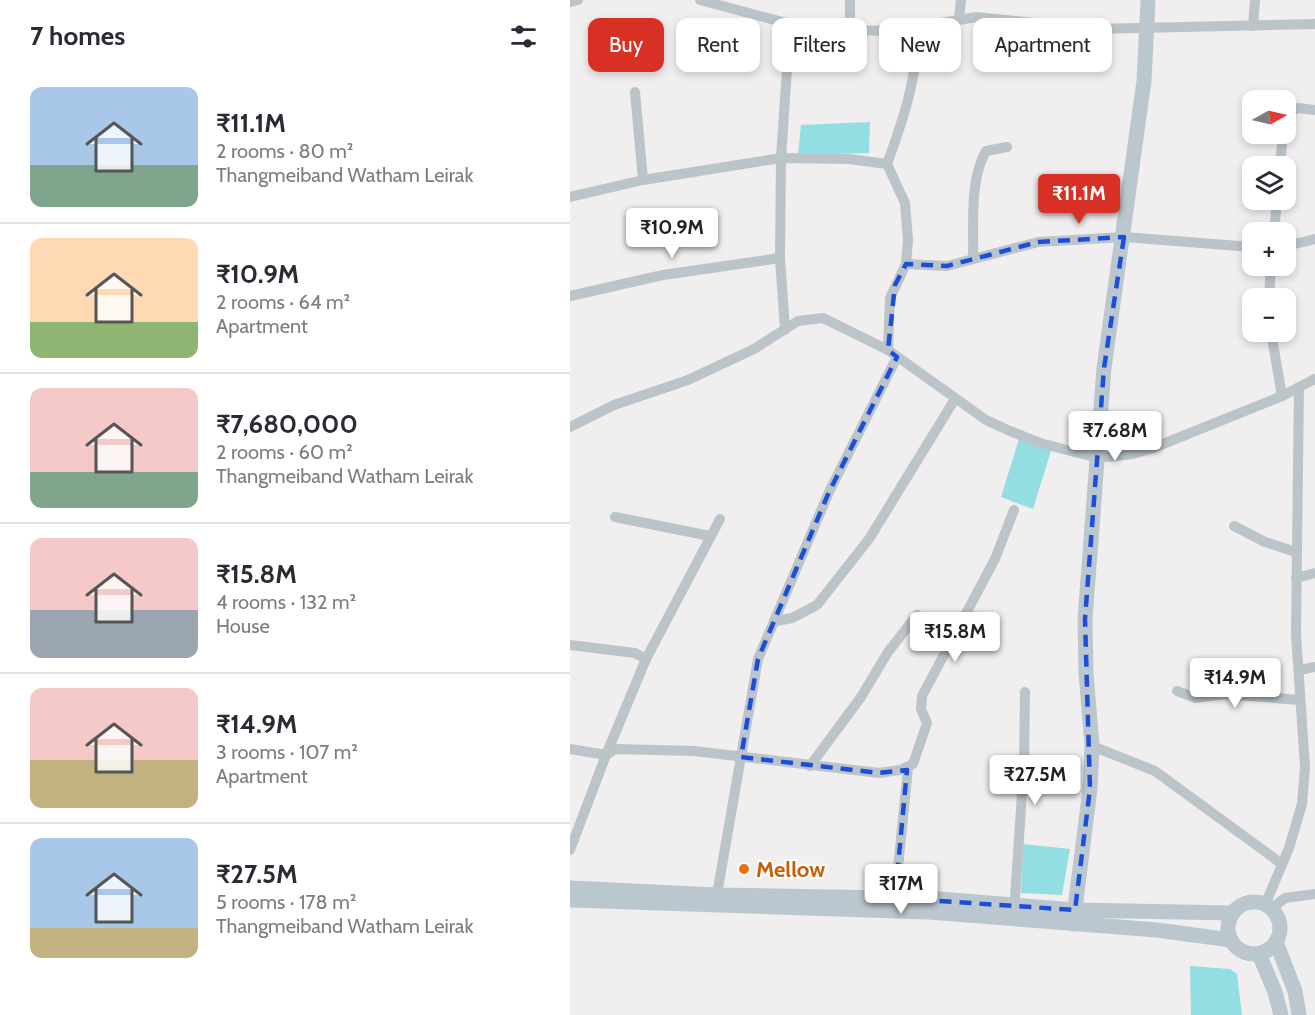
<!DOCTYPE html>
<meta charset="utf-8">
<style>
:root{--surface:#fff;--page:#f7f7f7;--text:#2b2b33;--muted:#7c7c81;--line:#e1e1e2;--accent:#d93025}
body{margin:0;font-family:Cabin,sans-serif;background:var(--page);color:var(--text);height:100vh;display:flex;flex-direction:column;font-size:22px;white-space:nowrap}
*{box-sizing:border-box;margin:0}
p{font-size:20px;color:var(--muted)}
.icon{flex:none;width:33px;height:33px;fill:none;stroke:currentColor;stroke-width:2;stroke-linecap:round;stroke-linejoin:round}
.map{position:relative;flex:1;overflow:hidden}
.side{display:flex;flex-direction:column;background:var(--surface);width:570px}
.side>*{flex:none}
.banner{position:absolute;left:18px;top:18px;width:570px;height:54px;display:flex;gap:12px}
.needle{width:39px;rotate:82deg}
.fabs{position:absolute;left:672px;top:90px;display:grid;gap:12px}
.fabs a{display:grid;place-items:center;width:54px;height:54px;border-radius:12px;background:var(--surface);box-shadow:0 3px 9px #0003;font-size:30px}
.price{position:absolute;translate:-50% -51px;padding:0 14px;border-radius:6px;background:#fff;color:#222;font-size:20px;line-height:39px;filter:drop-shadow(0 2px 3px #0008)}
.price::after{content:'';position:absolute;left:50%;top:36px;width:18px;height:14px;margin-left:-9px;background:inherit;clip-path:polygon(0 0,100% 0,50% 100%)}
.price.selected{background:var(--accent);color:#fff}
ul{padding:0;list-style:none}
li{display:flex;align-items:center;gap:18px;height:150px;padding:0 30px}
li+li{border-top:2px solid var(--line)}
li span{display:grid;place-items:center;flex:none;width:168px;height:120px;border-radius:12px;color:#555}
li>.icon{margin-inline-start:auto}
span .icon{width:72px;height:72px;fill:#fffc;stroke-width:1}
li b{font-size:26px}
h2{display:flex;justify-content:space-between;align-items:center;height:72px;padding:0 30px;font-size:26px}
.chip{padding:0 21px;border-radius:12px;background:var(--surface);box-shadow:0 3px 9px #0003;font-size:21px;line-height:54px}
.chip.selected{background:var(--accent);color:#fff}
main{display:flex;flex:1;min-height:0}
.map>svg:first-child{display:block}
</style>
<main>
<section class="side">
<h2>7 homes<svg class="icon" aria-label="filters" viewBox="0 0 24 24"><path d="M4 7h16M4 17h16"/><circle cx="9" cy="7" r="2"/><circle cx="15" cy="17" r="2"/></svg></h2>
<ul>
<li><span style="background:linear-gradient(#a9c7e8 65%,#7fa58c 0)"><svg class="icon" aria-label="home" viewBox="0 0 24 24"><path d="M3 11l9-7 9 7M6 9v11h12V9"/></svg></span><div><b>₹11.1M</b><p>2 rooms · 80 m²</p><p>Thangmeiband Watham Leirak</p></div></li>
<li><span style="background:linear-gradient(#ffd9b3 70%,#8fb573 0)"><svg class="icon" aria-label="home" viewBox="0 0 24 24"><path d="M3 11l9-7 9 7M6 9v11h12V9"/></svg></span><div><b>₹10.9M</b><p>2 rooms · 64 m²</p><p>Apartment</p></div></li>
<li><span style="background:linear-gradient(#f6c9c9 70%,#7fa58c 0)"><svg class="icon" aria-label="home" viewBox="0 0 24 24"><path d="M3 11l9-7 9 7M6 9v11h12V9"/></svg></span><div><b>₹7,680,000</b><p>2 rooms · 60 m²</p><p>Thangmeiband Watham Leirak</p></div></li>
<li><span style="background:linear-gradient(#f6c9c9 60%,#9aa5b1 0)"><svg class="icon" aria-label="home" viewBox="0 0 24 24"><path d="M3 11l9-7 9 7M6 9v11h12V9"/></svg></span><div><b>₹15.8M</b><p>4 rooms · 132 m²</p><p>House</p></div></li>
<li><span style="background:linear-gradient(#f6c9c9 60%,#c2b280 0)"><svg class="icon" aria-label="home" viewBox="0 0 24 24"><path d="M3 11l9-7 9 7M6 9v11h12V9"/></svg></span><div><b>₹14.9M</b><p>3 rooms · 107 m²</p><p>Apartment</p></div></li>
<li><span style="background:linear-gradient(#a9c7e8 75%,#c2b280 0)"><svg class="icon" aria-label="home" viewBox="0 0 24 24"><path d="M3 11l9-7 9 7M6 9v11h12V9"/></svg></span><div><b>₹27.5M</b><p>5 rooms · 178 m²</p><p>Thangmeiband Watham Leirak</p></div></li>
</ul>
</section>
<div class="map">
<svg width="745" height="1015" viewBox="0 0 745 1015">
<rect width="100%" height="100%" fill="#f0eeee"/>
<g fill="#92dee2">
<path d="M300 122 299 153 228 155 231 125Z"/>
<path d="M449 439 481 451 463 509 431 497Z"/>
<path d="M453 844 500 849 492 895 451 893Z"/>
<path d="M620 966 660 969 667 974 672 1015H621Z"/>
</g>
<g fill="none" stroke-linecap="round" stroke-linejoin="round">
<g stroke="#bbc4c9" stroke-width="10">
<path d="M130 0 220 24 280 30 325 31 406 17 523 29 745 24"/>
<path d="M0 2 8 0"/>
<path d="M389 18 391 0"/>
<path d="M683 26 685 0"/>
<path d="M280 30V0"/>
<path d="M65 92 73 180"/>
<path d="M716 123 721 111 728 108 745 110"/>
<path d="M317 164C335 115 346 80 349 28"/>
<path d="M710 166 713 134"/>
<path d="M0 197 73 180 211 158 279 159 317 164 335 203 338 240 336 264 320 298 318 350"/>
<path d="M704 232 707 200"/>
<path d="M716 246 745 239"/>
<path d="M403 259C404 226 399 180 416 151L437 147"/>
<path d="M336 264 377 266 468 242 554 237 682 247"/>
<path d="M0 296 93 275 210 258"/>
<path d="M699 298 701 266"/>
<path d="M215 330 210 258 211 158 220 24"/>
<path d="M701 332 712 396"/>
<path d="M0 427 44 405 118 380 184 349 228 321 253 318 318 350 416 420 440 431 470 443 528 458 563 454 583 448 712 396 745 379"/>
<path d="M45 517 140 536"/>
<path d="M664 526 695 542 726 552"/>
<path d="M726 578 745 573"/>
<path d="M206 621 222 618 247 605 299 539 385 399"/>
<path d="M0 645 65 653 76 659"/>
<path d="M729 670 745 667"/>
<path d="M607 691 626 698 654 694 730 700"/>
<path d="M522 746 585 771 712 864"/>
<path d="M0 749 36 755 45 749 124 751 309 773 330 770 343 764 357 723 351 709 352 696 425 559 444 510"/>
<path d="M240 766 291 697 318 652 347 615"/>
<path d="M0 850 36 755 76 659 150 519"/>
<path d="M325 898 338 768"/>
<path d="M146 900 188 659 259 492 327 357"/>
<path d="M695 905 719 848 732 804 735 767 726 634 729 387"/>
<path d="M701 909 715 898 745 894"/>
<path d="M444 912 454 764 455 692"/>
</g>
<g stroke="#bbc7ce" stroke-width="15">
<path d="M0 888 147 895 369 899 505 910 663 913"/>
<path d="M0 900 359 912 587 930 661 940"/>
<circle cx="684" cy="928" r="26"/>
<path d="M503 924 520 789 522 746 516 673 515 619 534 368 574 81 578 0"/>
<path d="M706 942 725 991 729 1015"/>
<path d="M689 954 705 992 711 1015"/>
</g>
</g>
<path fill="none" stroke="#1d4ed8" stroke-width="4.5" stroke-dasharray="12 8" stroke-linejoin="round" d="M554 237 534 368 515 619 520 789 505 910 325 898 337 770 309 773 171 757 188 659 259 492 327 357 318 350 325 285 336 264 377 266 468 242Z"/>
<circle fill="#e8710a" stroke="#fff" stroke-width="2" cx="174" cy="869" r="6"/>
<g text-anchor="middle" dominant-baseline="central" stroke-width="4.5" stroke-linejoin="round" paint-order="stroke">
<g font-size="22" font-weight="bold" fill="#c56008" stroke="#fff" text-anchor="start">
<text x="186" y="869">Mellow</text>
</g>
</g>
</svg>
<div class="fabs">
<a><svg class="needle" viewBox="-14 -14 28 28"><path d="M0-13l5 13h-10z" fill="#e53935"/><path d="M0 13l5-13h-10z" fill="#7c7c81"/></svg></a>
<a><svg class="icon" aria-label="layers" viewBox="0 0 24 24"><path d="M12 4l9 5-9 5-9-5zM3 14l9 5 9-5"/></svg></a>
<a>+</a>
<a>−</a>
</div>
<b class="price selected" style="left:509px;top:225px">₹11.1M</b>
<b class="price" style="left:102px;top:259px">₹10.9M</b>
<b class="price" style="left:545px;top:462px">₹7.68M</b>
<b class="price" style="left:385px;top:663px">₹15.8M</b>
<b class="price" style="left:665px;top:709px">₹14.9M</b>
<b class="price" style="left:465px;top:806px">₹27.5M</b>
<b class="price" style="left:331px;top:915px">₹17M</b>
<div class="banner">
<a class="chip selected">Buy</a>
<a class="chip">Rent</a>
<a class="chip">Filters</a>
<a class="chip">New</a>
<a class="chip">Apartment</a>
</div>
</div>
</main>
